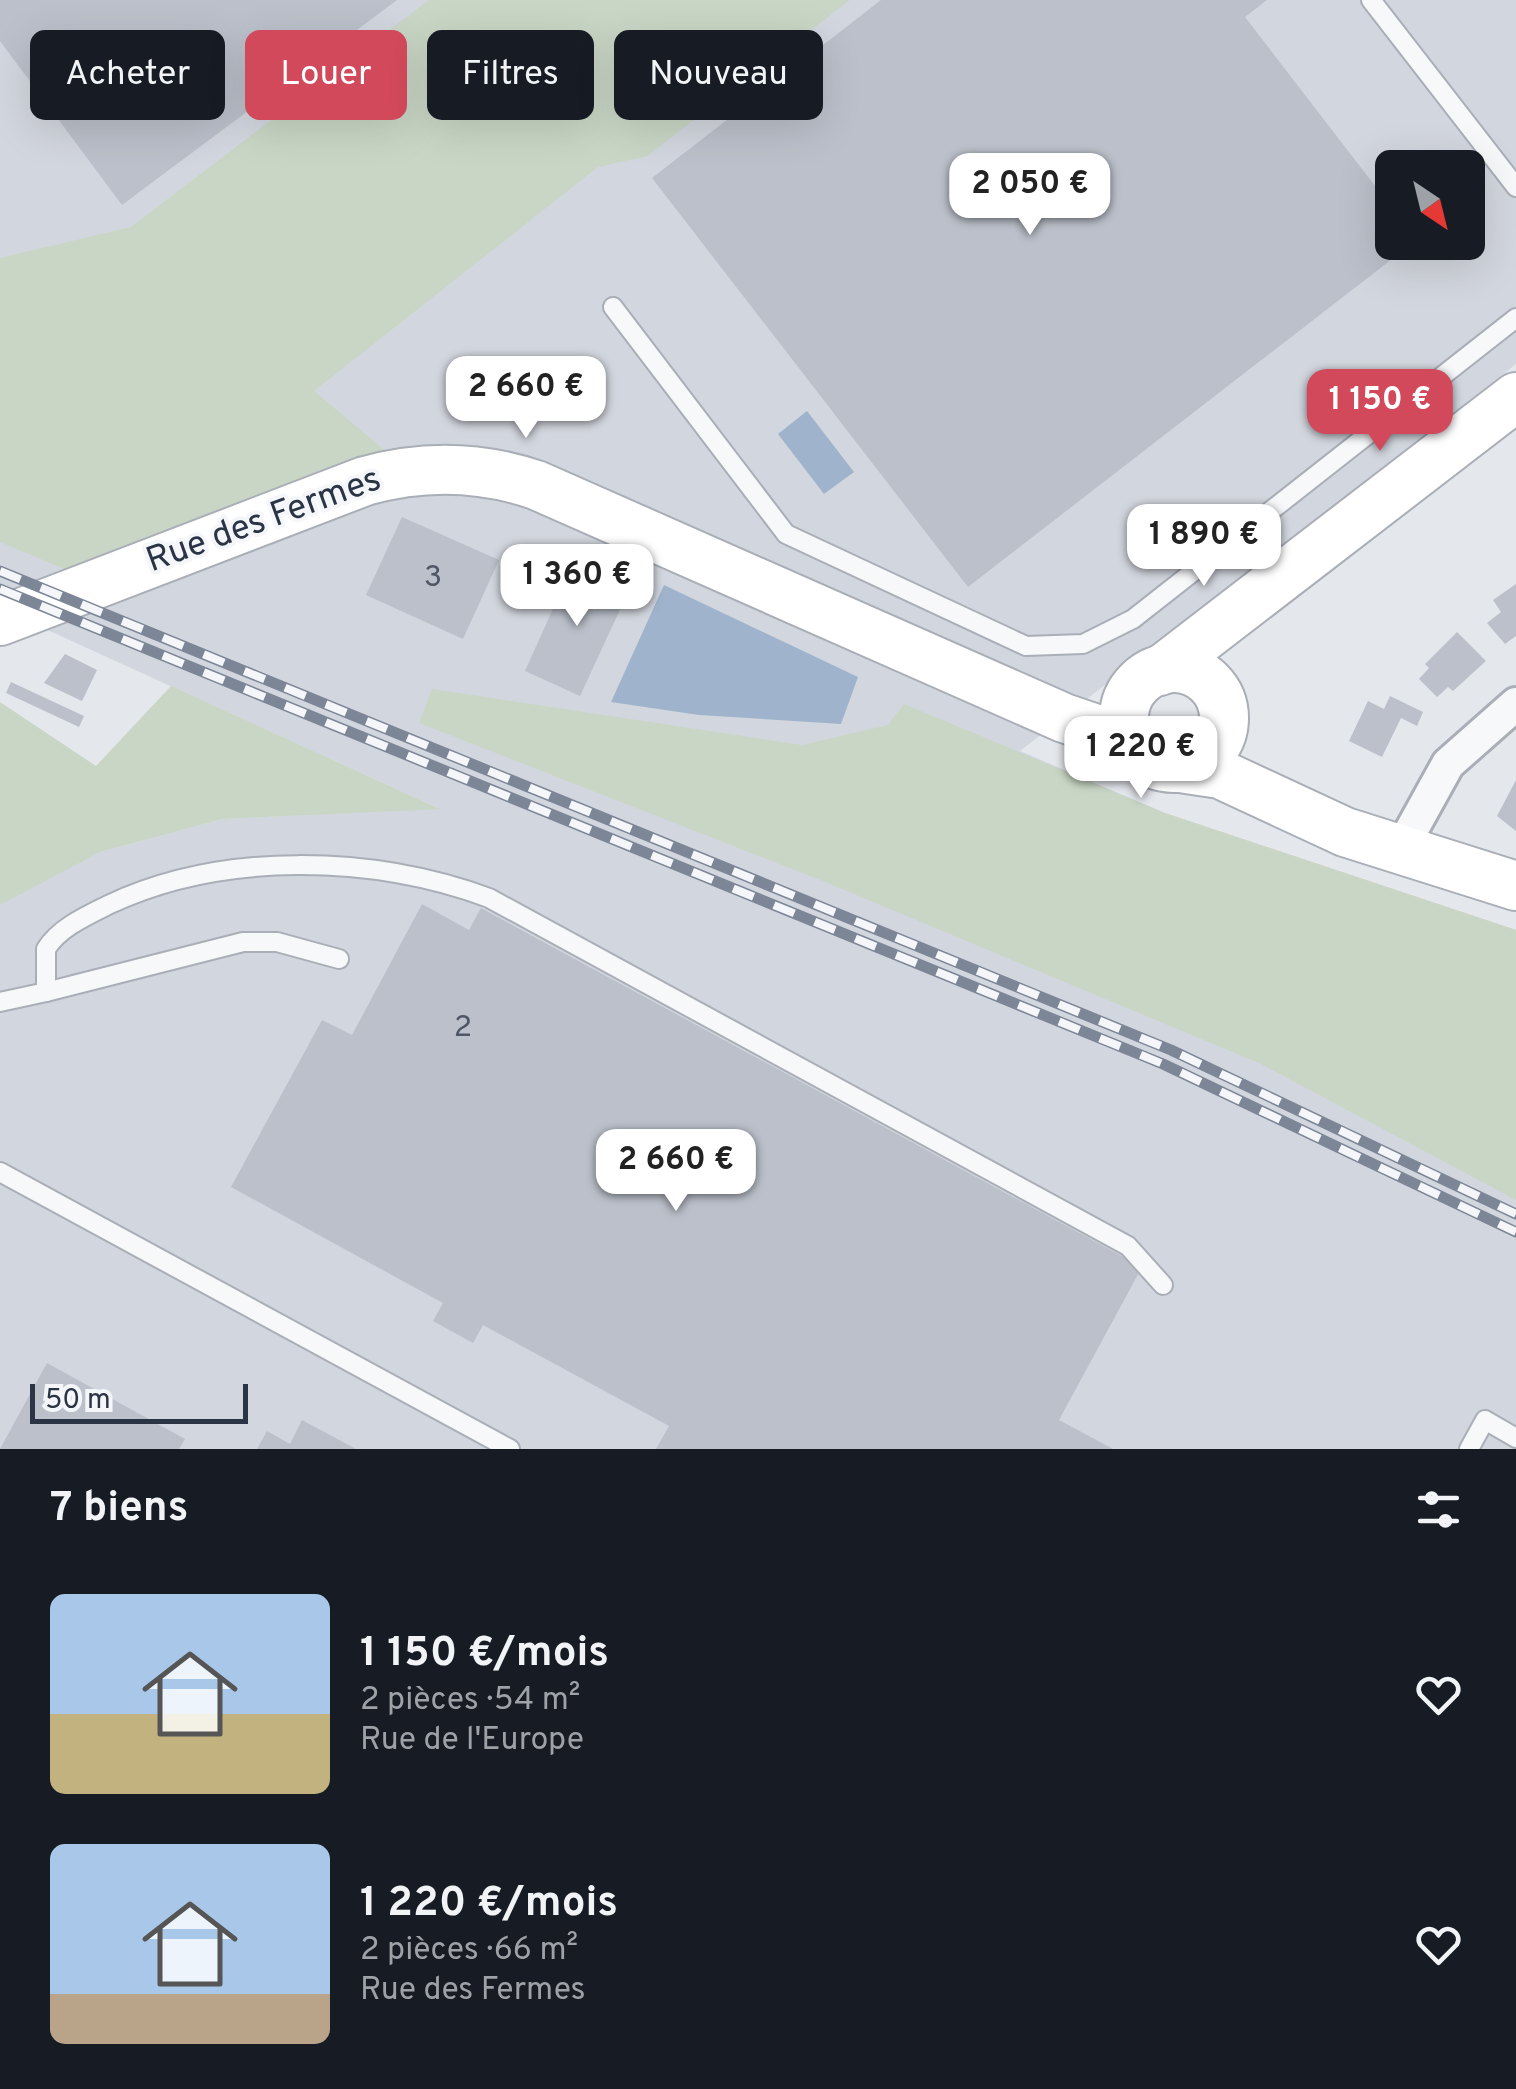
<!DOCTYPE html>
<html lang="fr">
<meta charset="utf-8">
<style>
:root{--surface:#171b24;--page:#20242c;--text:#f1f3f6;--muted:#9ea1a6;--accent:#d1495b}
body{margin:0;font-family:Overpass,sans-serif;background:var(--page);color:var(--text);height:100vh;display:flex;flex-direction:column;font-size:38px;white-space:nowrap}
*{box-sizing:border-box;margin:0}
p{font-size:32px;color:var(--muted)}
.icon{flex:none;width:55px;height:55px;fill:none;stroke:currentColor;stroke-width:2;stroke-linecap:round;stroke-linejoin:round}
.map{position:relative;height:1449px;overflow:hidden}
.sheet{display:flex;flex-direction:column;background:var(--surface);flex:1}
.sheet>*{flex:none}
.guide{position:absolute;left:30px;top:30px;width:1000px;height:90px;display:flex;gap:20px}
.needle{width:65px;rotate:145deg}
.controls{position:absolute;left:1375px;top:150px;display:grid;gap:20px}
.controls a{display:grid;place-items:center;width:110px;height:110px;border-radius:15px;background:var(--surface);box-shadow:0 10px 40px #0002;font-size:50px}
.scale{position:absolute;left:30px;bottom:25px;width:218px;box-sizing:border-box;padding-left:10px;border:5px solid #2b3445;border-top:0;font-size:28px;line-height:35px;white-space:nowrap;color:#2b3445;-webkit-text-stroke:8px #f4f6f9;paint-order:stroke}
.price{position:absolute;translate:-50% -85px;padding:0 22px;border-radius:20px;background:#fff;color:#222;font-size:32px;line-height:65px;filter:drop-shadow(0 2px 5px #0008)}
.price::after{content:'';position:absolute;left:50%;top:60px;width:30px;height:22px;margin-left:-15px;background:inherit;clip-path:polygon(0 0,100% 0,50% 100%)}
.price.on{background:var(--accent);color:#fff}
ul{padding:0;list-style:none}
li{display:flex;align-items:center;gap:30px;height:250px;padding:0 50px}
li span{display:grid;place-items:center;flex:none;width:280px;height:200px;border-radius:15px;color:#555}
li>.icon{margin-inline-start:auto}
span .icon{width:120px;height:120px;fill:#fffc;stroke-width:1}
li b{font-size:42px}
h2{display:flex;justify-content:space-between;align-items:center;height:120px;padding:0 50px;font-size:42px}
.tag{padding:0 35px;border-radius:15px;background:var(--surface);box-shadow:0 10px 40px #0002;font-size:35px;line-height:90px}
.tag.on{background:var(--accent);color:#fff}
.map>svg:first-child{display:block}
</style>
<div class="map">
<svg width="1516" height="1449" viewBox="0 0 1516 1449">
<rect width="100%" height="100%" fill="#e4e7ec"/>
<path fill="#d2d6de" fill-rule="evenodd" d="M0 0H1516V364L1020 751 1165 813 1516 930V1449H0V899L100 852 223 819 438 808 43 628 67 570 0 595ZM1392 168H1468V242H1392Z"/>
<g fill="#c9d6c5">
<path d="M429 0H850L647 156 598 167 314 391 394 458 67 570 0 542V258L131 227Z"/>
<path d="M171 686 440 809 223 819 100 852 0 905V702L96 766Z"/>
<path d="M432 689 802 745 888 725 904 704 1165 813 1516 930V1200L1261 1064 823 881 419 723Z"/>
</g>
<g fill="#9fb4cc">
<path d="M807 411 854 472 824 494 778 434Z"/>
<path d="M664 585 858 677 841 724 699 715 611 702Z"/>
</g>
<g fill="#bbc0ca">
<path d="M0 0H397L122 205 0 41Z"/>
<path d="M881 0H1267L1245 17 1392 208V242H1414L968 587 652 178Z"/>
<path d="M402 517 499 560 463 639 366 595Z"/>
<path d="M574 562 630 588 580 696 525 671Z"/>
<path d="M1516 584V636L1505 644 1487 623 1501 612 1493 600Z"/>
<path d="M1457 632 1486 661 1453 691 1448 687 1437 697 1419 679 1429 668 1425 664Z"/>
<path d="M65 654 97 670 82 701 44 683Z"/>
<path d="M11 682 84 716 79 727 6 693Z"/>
<path d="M1390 696 1423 712 1417 726 1401 718 1382 757 1349 741 1368 701 1384 709Z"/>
<path d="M1516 780V831L1497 816Z"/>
<path d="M422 904 469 930 481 908 1142 1267 1059 1420 1113 1449H656L669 1426 483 1325 473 1343 433 1321 443 1303 231 1187 322 1020 352 1035Z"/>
<path d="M47 1363 185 1439 179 1449H0Z"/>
<path d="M302 1420 356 1449H257L267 1431 290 1444Z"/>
</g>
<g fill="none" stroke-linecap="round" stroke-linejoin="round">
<defs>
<g id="lane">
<path d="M1371 0 1516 187"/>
<path d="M613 307 786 534 1026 646 1083 644 1133 619 1516 318"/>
<path d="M46 992 243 942H277L339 959"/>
<path d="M0 1002 46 992V949C59 928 86 916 108 905 222 851 372 855 489 898L1128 1246 1163 1285"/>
<path d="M0 1172 510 1449"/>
<path d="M1469 1449 1485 1420 1516 1438"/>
</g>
<path id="street" d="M1401 849 1448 764 1516 704"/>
<g id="secondary">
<path d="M0 621 365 481C422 465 480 466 536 485L1064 718 1114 735 1136 751"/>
<circle cx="1174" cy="718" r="50"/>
<path d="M1160 671 1516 397"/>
<path d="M1180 768 1220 774 1345 832 1516 886"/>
</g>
</defs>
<use href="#lane" stroke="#a9aeb7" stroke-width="22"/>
<use href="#street" stroke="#a9aeb7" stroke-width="38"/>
<use href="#secondary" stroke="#a9aeb7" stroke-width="52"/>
<use href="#lane" stroke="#f7f8fa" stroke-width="18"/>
<use href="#street" stroke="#f7f8fa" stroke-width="32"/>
<use href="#secondary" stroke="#fff" stroke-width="48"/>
<defs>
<g id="rail">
<path d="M0 571 1171 1050 1516 1214"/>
<path d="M0 589 1163 1064 1516 1232"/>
</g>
</defs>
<use href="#rail" stroke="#7d8696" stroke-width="11"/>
<use href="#rail" stroke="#f4f6f9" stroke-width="8" stroke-dasharray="22" stroke-linecap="butt"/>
</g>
<g text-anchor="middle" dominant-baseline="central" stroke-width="8" stroke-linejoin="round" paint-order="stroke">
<g font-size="30" fill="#4f5766">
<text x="433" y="578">3</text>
<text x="463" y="1028">2</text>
</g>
<g font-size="35" fill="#2b3445" stroke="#f4f6f9">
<text transform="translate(264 521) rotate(-20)">Rue des Fermes</text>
</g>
</g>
</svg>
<div class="controls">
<a><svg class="needle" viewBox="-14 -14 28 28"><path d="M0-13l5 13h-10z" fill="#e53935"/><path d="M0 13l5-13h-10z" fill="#9ea1a6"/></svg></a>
</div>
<div class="scale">50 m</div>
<b class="price" style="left:1030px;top:238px">2 050 €</b>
<b class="price" style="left:526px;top:441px">2 660 €</b>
<b class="price on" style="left:1380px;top:454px">1 150 €</b>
<b class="price" style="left:1204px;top:589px">1 890 €</b>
<b class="price" style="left:577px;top:629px">1 360 €</b>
<b class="price" style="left:1141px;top:801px">1 220 €</b>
<b class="price" style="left:676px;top:1214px">2 660 €</b>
<div class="guide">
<a class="tag">Acheter</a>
<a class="tag on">Louer</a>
<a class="tag">Filtres</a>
<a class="tag">Nouveau</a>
</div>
</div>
<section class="sheet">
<h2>7 biens<svg class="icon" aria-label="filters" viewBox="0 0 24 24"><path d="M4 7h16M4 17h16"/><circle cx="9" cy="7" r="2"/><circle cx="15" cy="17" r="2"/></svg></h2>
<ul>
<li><span style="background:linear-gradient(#a9c7e8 60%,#c2b280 0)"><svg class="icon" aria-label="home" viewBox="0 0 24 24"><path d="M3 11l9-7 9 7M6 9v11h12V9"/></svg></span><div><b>1 150 €/mois</b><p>2 pièces · 54 m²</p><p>Rue de l'Europe</p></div><svg class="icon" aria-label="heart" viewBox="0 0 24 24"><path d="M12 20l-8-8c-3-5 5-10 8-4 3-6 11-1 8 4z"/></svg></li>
<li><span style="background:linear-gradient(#a9c7e8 75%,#b9a48a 0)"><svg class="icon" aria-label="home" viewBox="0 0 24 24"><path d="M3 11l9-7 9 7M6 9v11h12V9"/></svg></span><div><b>1 220 €/mois</b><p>2 pièces · 66 m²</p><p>Rue des Fermes</p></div><svg class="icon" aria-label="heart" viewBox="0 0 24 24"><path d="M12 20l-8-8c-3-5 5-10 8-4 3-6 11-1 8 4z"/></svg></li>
</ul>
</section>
